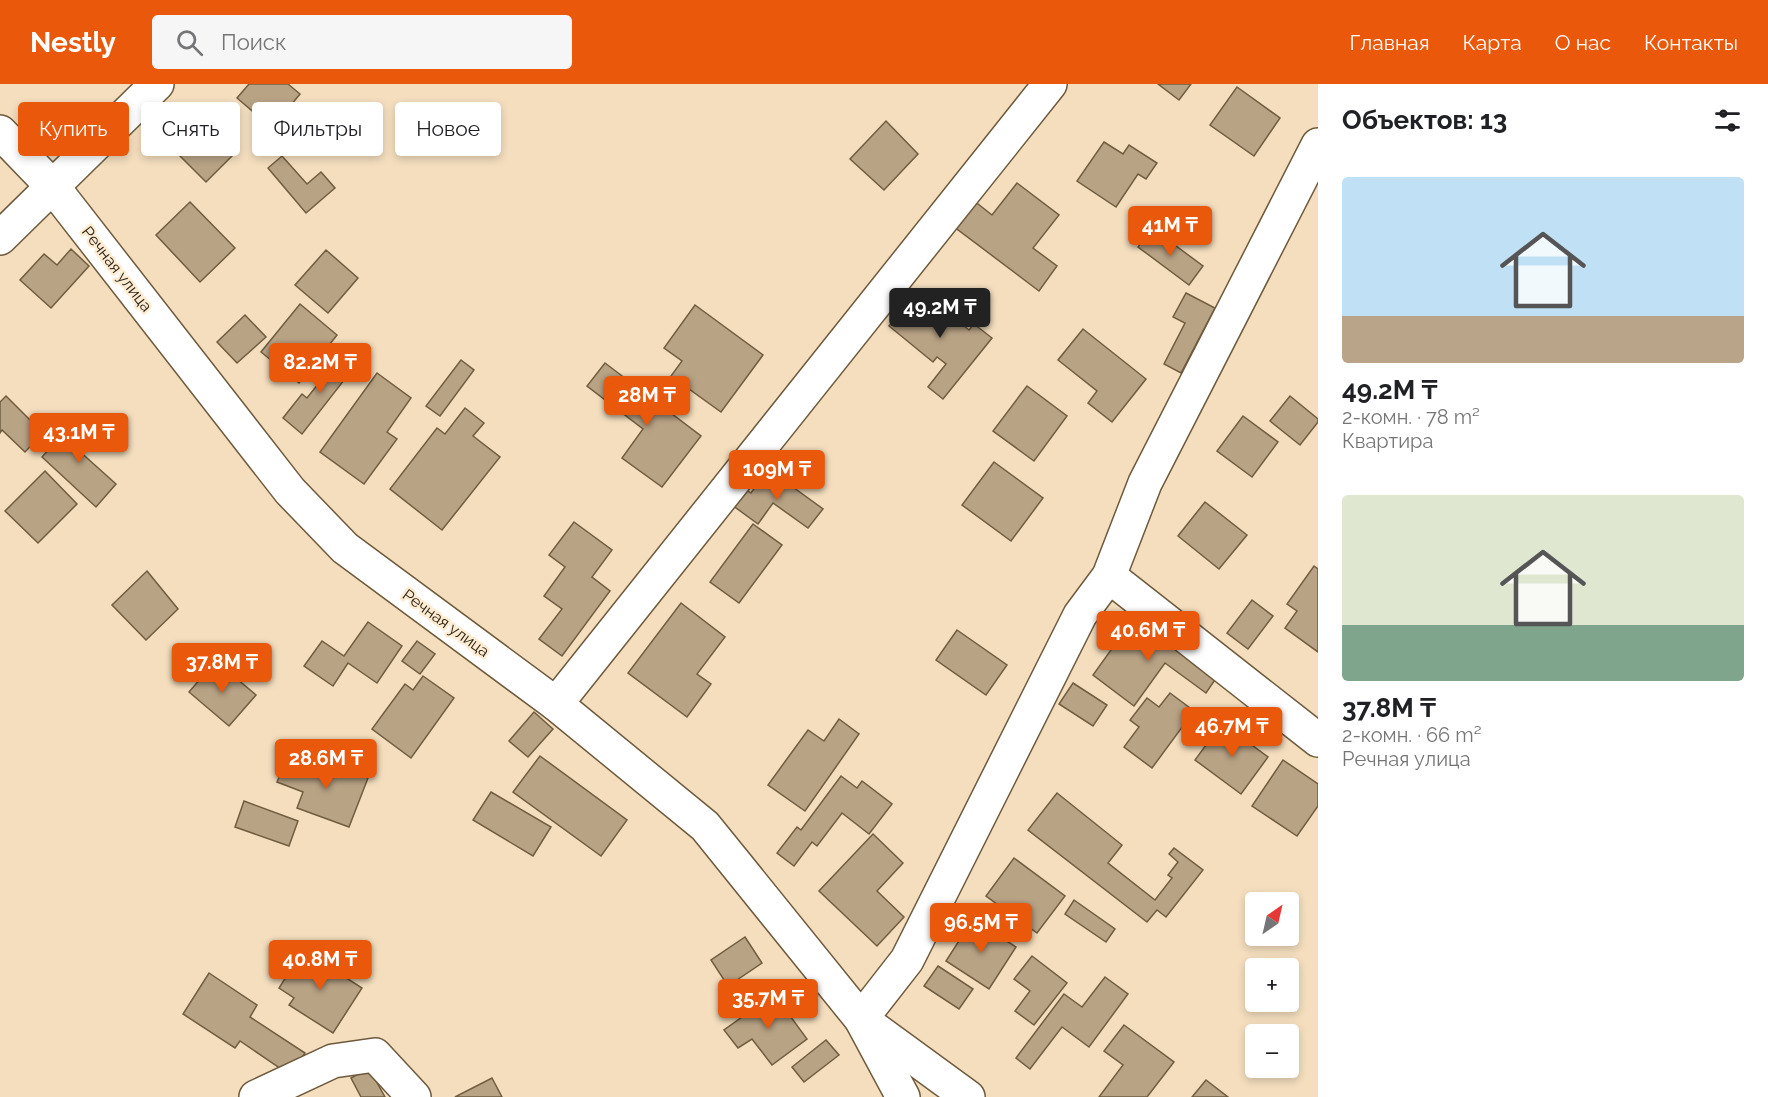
<!DOCTYPE html>
<html lang="ru">
<meta charset="utf-8">
<style>
:root{--surface:#fff;--page:#f6f6f6;--text:#202124;--muted:#757577;--accent:#ea580c}
body{margin:0;font-family:Raleway,sans-serif;background:var(--page);color:var(--text);height:100vh;display:flex;flex-direction:column;font-size:22px;white-space:nowrap}
*{box-sizing:border-box;margin:0}
p{font-size:20px;color:var(--muted)}
.icon{flex:none;width:33px;height:33px;fill:none;stroke:currentColor;stroke-width:2;stroke-linecap:round;stroke-linejoin:round}
.map{position:relative;flex:1;overflow:hidden}
.side{display:flex;flex-direction:column;background:var(--surface);width:450px}
.side>*{flex:none}
.banner{position:absolute;left:18px;top:18px;width:570px;height:54px;display:flex;gap:12px}
.needle{width:39px;rotate:34deg}
.fabs{position:absolute;left:1245px;top:808px;display:grid;gap:12px}
.fabs a{display:grid;place-items:center;width:54px;height:54px;border-radius:6px;background:var(--surface);box-shadow:0 3px 9px #0003;font-size:30px}
.price{position:absolute;translate:-50% -51px;padding:0 14px;border-radius:6px;background:var(--accent);color:#fff;font-size:20px;line-height:39px;filter:drop-shadow(0 2px 3px #0008)}
.price::after{content:'';position:absolute;left:50%;top:36px;width:18px;height:14px;margin-left:-9px;background:inherit;clip-path:polygon(0 0,100% 0,50% 100%)}
.price.active{background:#222;color:#fff}
ul{padding:0;list-style:none}
li{display:grid;align-content:center;gap:12px;height:318px;padding:0 24px}
li span{display:grid;place-items:center;height:186px;border-radius:6px;color:#555}
li>.icon{margin-inline-start:auto}
span .icon{width:108px;height:108px;fill:#fffc;stroke-width:1}
li b{font-size:26px}
h2{display:flex;justify-content:space-between;align-items:center;height:72px;padding:0 24px;font-size:26px}
.pill{padding:0 21px;border-radius:6px;background:var(--surface);box-shadow:0 3px 9px #0003;font-size:21px;line-height:54px}
.pill.active{background:var(--accent);color:#fff}
header{display:flex;align-items:center;gap:36px;box-sizing:border-box;height:84px;padding:0 30px;background:var(--accent);color:#fff}
header strong{font-size:28px}
nav{display:flex;gap:33px;margin-inline-start:auto;font-size:21px}
.search{width:420px;height:54px;background:var(--page);display:flex;align-items:center;gap:15px;box-sizing:border-box;padding:0 21px;border-radius:6px;color:var(--muted);font-size:22px}
main{display:flex;flex:1;min-height:0}
.map>svg:first-child{display:block}
</style>
<header>
<strong>Nestly</strong>
<div class="search"><svg class="icon" aria-label="search" viewBox="0 0 24 24"><circle cx="10" cy="10" r="6"/><path d="M15 15l6 6"/></svg>Поиск</div>
<nav><a>Главная</a><a>Карта</a><a>О нас</a><a>Контакты</a></nav>
</header>
<main>
<div class="map">
<svg width="1318" height="1013" viewBox="0 0 1318 1013">
<rect width="100%" height="100%" fill="#f4debe"/>
<g fill="#b9a385" stroke="#705d40" stroke-width="1.5">
<path d="M249 0H288L300 10 272 44 237 14Z"/>
<path d="M1158 0H1191L1179 16Z"/>
<path d="M1237 3 1280 34 1254 72 1210 41Z"/>
<path d="M886 37 918 70 884 106 850 75Z"/>
<path d="M207 43 234 70 206 98 179 71Z"/>
<path d="M1104 58 1123 70 1129 61 1157 79 1146 95 1138 90 1116 123 1077 97Z"/>
<path d="M282 72 307 100 321 88 335 104 306 129 268 84Z"/>
<path d="M1017 99 1059 131 1033 164 1057 182 1039 207 953 142 973 116 992 131Z"/>
<path d="M190 118 235 164 200 198 156 151Z"/>
<path d="M1152 144 1203 182 1189 201 1138 163Z"/>
<path d="M71 165 89 182 51 224 20 196 44 170 57 181Z"/>
<path d="M326 166 358 194 328 229 295 201Z"/>
<path d="M919 205 969 246 974 240 992 254 943 315 928 303 946 280 937 273 933 278 889 242Z"/>
<path d="M1186 209 1215 224 1181 289 1164 280 1185 239 1173 233Z"/>
<path d="M300 220 337 251 299 299 261 268Z"/>
<path d="M695 221 763 271 721 328 671 292 682 277 664 264Z"/>
<path d="M245 231 266 253 237 279 217 258Z"/>
<path d="M1083 245 1146 295 1112 338 1088 319 1097 307 1058 276Z"/>
<path d="M345 266 359 277 302 350 283 334 302 310 307 314Z"/>
<path d="M461 276 474 286 440 332 426 322Z"/>
<path d="M605 279 701 352 662 403 622 374 643 345 587 302Z"/>
<path d="M377 289 411 314 387 348 397 355 364 400 320 368Z"/>
<path d="M1027 302 1067 332 1034 377 993 347Z"/>
<path d="M6 312 43 349 25 368 2 346 0 349V318Z"/>
<path d="M1290 312 1318 335V338L1300 361 1270 337Z"/>
<path d="M465 324 484 339 473 352 500 373 442 446 390 405 437 344 445 350Z"/>
<path d="M1243 332 1278 358 1252 393 1217 367Z"/>
<path d="M77 334 93 348 77 365 116 400 96 423 42 373Z"/>
<path d="M994 378 1043 414 1011 457 962 421Z"/>
<path d="M768 385 823 425 808 444 773 419 758 440 732 421 745 405 751 409Z"/>
<path d="M45 387 77 420 38 459 5 427Z"/>
<path d="M1205 418 1247 451 1219 485 1178 452Z"/>
<path d="M574 438 612 466 592 493 610 507 562 572 539 555 562 525 544 512 565 483 549 471Z"/>
<path d="M753 440 782 461 739 519 710 498Z"/>
<path d="M1314 482 1318 485V568L1285 544 1297 527 1287 520Z"/>
<path d="M147 487 178 525 146 556 112 521Z"/>
<path d="M1252 516 1273 532 1248 565 1227 549Z"/>
<path d="M681 519 725 553 697 590 711 600 687 633 628 589Z"/>
<path d="M1136 531 1219 590 1206 609 1165 579 1134 622 1093 591Z"/>
<path d="M368 538 402 562 377 599 348 579 333 602 304 582 322 557 344 572Z"/>
<path d="M957 546 1007 581 986 611 936 576Z"/>
<path d="M417 557 435 570 420 590 402 577Z"/>
<path d="M216 577 256 611 229 642 189 608Z"/>
<path d="M423 592 454 614 411 674 372 645 405 600 413 606Z"/>
<path d="M1073 599 1107 621 1093 642 1059 620Z"/>
<path d="M1170 609 1194 627 1152 684 1124 663 1139 643 1130 636 1147 614 1159 623Z"/>
<path d="M534 628 553 645 528 673 509 657Z"/>
<path d="M839 635 859 650 805 727 768 701 808 646 824 657Z"/>
<path d="M1222 639 1268 673 1241 710 1195 676Z"/>
<path d="M540 672 627 736 601 772 513 708Z"/>
<path d="M315 673 368 694 349 743 297 724 303 708 277 698 285 680 309 689Z"/>
<path d="M1283 676 1318 700V722L1297 752 1252 722Z"/>
<path d="M841 692 857 704 862 697 892 720 869 750 842 729 817 762 812 758 794 782 777 769 797 743 801 746Z"/>
<path d="M491 708 551 743 533 772 473 736Z"/>
<path d="M1057 709 1122 761 1108 779 1155 816 1172 794 1168 791 1178 778 1169 770 1174 764 1203 786 1166 833 1157 826 1147 838 1028 746Z"/>
<path d="M244 717 298 737 289 762 235 743Z"/>
<path d="M873 750 903 779 877 807 904 833 877 862 819 807Z"/>
<path d="M1014 774 1065 812 1037 849 986 812Z"/>
<path d="M1074 816 1115 845 1106 858 1065 830Z"/>
<path d="M973 835 1016 863 989 905 946 877Z"/>
<path d="M745 853 762 879 728 902 711 876Z"/>
<path d="M303 866 362 904 333 949 289 921 294 914 279 904Z"/>
<path d="M1032 872 1067 899 1034 941 1015 927 1030 907 1014 895Z"/>
<path d="M938 882 973 905 959 925 924 902Z"/>
<path d="M209 889 257 921 250 933 305 969 290 991 240 957 235 964 183 930Z"/>
<path d="M1105 893 1128 910 1089 963 1062 943 1030 985 1016 974 1064 910 1082 923Z"/>
<path d="M774 910 807 955 772 981 752 955 738 964 724 946Z"/>
<path d="M1124 941 1174 978 1147 1013H1099L1123 981 1104 967Z"/>
<path d="M826 956 839 971 804 998 792 983Z"/>
<path d="M369 984 385 1013H361L351 994Z"/>
<path d="M492 994 502 1013H455Z"/>
<path d="M1206 996 1228 1013H1192Z"/>
</g>
<g fill="none" stroke-linecap="round" stroke-linejoin="round">
<defs>
<g id="minor">
<path d="M0 48 53 103 290 407 345 464 556 620 705 742 861 935 903 1013"/>
<path d="M0 154 157 0"/>
<path d="M1109 492 1318 656"/>
<path d="M556 620 1050 0"/>
<path d="M256 1013 333 977 375 971 414 1013"/>
<path d="M968 1013 861 935 907 876 1080 531 1109 492 1145 399 1318 61"/>
</g>
</defs>
<use href="#minor" stroke="#6d5a3d" stroke-width="36"/>
<use href="#minor" stroke="#fff" stroke-width="33"/>
</g>
<g text-anchor="middle" dominant-baseline="central" stroke-width="5" stroke-linejoin="round" paint-order="stroke">
<g font-size="16" fill="#2a2216" stroke="#feecd2">
<text transform="translate(117 185) rotate(52)">Речная улица</text>
<text transform="translate(446 539) rotate(36)">Речная улица</text>
</g>
</g>
</svg>
<div class="fabs">
<a><svg class="needle" viewBox="-14 -14 28 28"><path d="M0-13l5 13h-10z" fill="#e53935"/><path d="M0 13l5-13h-10z" fill="#757577"/></svg></a>
<a>+</a>
<a>−</a>
</div>
<b class="price" style="left:1170px;top:173px">41M ₸</b>
<b class="price active" style="left:940px;top:255px">49.2M ₸</b>
<b class="price" style="left:320px;top:310px">82.2M ₸</b>
<b class="price" style="left:647px;top:343px">28M ₸</b>
<b class="price" style="left:79px;top:380px">43.1M ₸</b>
<b class="price" style="left:777px;top:417px">109M ₸</b>
<b class="price" style="left:1148px;top:578px">40.6M ₸</b>
<b class="price" style="left:222px;top:610px">37.8M ₸</b>
<b class="price" style="left:1232px;top:674px">46.7M ₸</b>
<b class="price" style="left:326px;top:706px">28.6M ₸</b>
<b class="price" style="left:981px;top:870px">96.5M ₸</b>
<b class="price" style="left:320px;top:907px">40.8M ₸</b>
<b class="price" style="left:768px;top:946px">35.7M ₸</b>
<div class="banner">
<a class="pill active">Купить</a>
<a class="pill">Снять</a>
<a class="pill">Фильтры</a>
<a class="pill">Новое</a>
</div>
</div>
<section class="side">
<h2>Объектов: 13<svg class="icon" aria-label="filters" viewBox="0 0 24 24"><path d="M4 7h16M4 17h16"/><circle cx="9" cy="7" r="2"/><circle cx="15" cy="17" r="2"/></svg></h2>
<ul>
<li><span style="background:linear-gradient(#bfe0f5 75%,#b9a48a 0)"><svg class="icon" aria-label="home" viewBox="0 0 24 24"><path d="M3 11l9-7 9 7M6 9v11h12V9"/></svg></span><div><b>49.2M ₸</b><p>2-комн. · 78 m²</p><p>Квартира</p></div></li>
<li><span style="background:linear-gradient(#dfe7d0 70%,#7fa58c 0)"><svg class="icon" aria-label="home" viewBox="0 0 24 24"><path d="M3 11l9-7 9 7M6 9v11h12V9"/></svg></span><div><b>37.8M ₸</b><p>2-комн. · 66 m²</p><p>Речная улица</p></div></li>
</ul>
</section>
</main>
